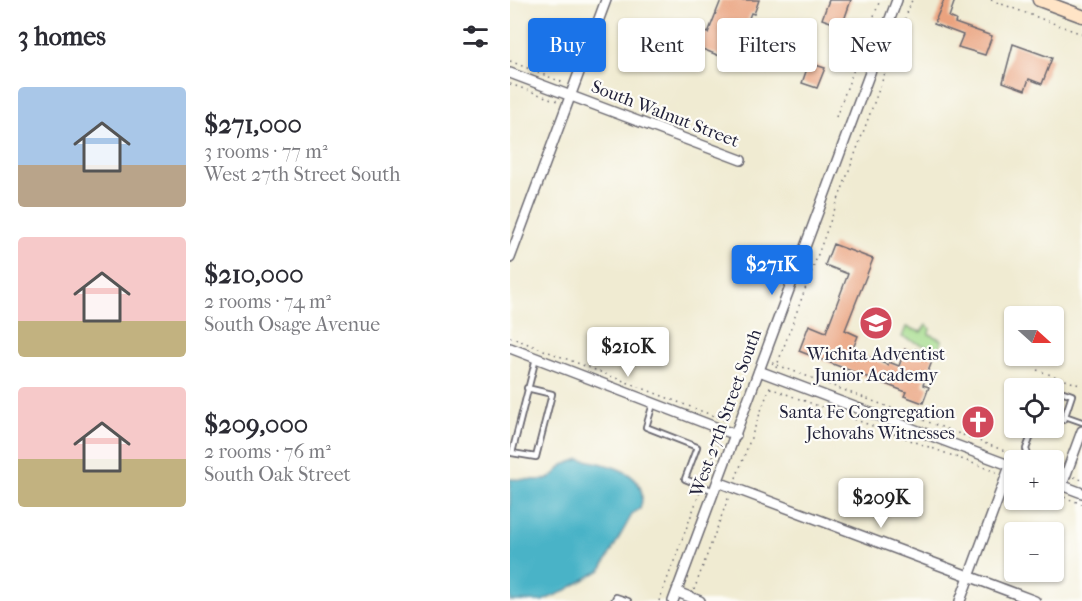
<!DOCTYPE html>
<meta charset="utf-8">
<style>
:root{--surface:#fff;--page:#f7f7f7;--text:#2b2b33;--muted:#7c7c81;--accent:#1a73e8}
body{margin:0;font-family:"IM FELL French Canon",serif;background:var(--page);color:var(--text);height:100vh;display:flex;flex-direction:column;font-size:22px;white-space:nowrap}
*{box-sizing:border-box;margin:0}
p{font-size:20px;color:var(--muted)}
.icon{flex:none;width:33px;height:33px;fill:none;stroke:currentColor;stroke-width:2;stroke-linecap:round;stroke-linejoin:round}
.map{position:relative;flex:1;overflow:hidden}
.drawer{display:flex;flex-direction:column;background:var(--surface);width:510px}
.drawer>*{flex:none}
.banner{position:absolute;left:18px;top:18px;width:464px;height:54px;display:flex;gap:12px}
.needle{width:39px;rotate:111deg}
.fabs{position:absolute;left:494px;top:306px;display:grid;gap:12px}
.fabs a{display:grid;place-items:center;width:60px;height:60px;border-radius:6px;background:var(--surface);box-shadow:0 2px 4px #0004;font-size:30px}
.price{position:absolute;translate:-50% -51px;padding:0 14px;border-radius:6px;background:#fff;color:#222;font-size:20px;line-height:39px;filter:drop-shadow(0 2px 3px #0008)}
.price::after{content:'';position:absolute;left:50%;top:36px;width:18px;height:14px;margin-left:-9px;background:inherit;clip-path:polygon(0 0,100% 0,50% 100%)}
.price.current{background:var(--accent);color:#fff}
ul{padding:0;list-style:none}
li{display:flex;align-items:center;gap:18px;height:150px;padding:0 18px}
li span{display:grid;place-items:center;flex:none;width:168px;height:120px;border-radius:6px;color:#555}
li>.icon{margin-inline-start:auto}
span .icon{width:72px;height:72px;fill:#fffc;stroke-width:1}
li b{font-size:26px}
h2{display:flex;justify-content:space-between;align-items:center;height:72px;padding:0 18px;font-size:26px}
.pill{padding:0 21px;border-radius:6px;background:var(--surface);box-shadow:0 2px 4px #0004;font-size:21px;line-height:54px}
.pill.current{background:var(--accent);color:#fff}
main{display:flex;flex:1;min-height:0}
.map>svg:first-child{display:block}
</style>
<main>
<section class="drawer">
<h2>3 homes<svg class="icon" aria-label="filters" viewBox="0 0 24 24"><path d="M4 7h16M4 17h16"/><circle cx="9" cy="7" r="2"/><circle cx="15" cy="17" r="2"/></svg></h2>
<ul>
<li><span style="background:linear-gradient(#a9c7e8 65%,#b9a48a 0)"><svg class="icon" aria-label="home" viewBox="0 0 24 24"><path d="M3 11l9-7 9 7M6 9v11h12V9"/></svg></span><div><b>$271,000</b><p>3 rooms · 77 m²</p><p>West 27th Street South</p></div></li>
<li><span style="background:linear-gradient(#f6c9c9 70%,#c2b280 0)"><svg class="icon" aria-label="home" viewBox="0 0 24 24"><path d="M3 11l9-7 9 7M6 9v11h12V9"/></svg></span><div><b>$210,000</b><p>2 rooms · 74 m²</p><p>South Osage Avenue</p></div></li>
<li><span style="background:linear-gradient(#f6c9c9 60%,#c2b280 0)"><svg class="icon" aria-label="home" viewBox="0 0 24 24"><path d="M3 11l9-7 9 7M6 9v11h12V9"/></svg></span><div><b>$209,000</b><p>2 rooms · 76 m²</p><p>South Oak Street</p></div></li>
</ul>
</section>
<div class="map">
<svg width="572" height="601" viewBox="0 0 572 601">
<rect width="100%" height="100%" fill="#fdfcf7"/>
<filter id="ink" filterUnits="userSpaceOnUse"><feTurbulence type="fractalNoise" baseFrequency=".0167" numOctaves="2"/><feDisplacementMap in="SourceGraphic" scale="12" xChannelSelector="R" yChannelSelector="G"/><feConvolveMatrix kernelMatrix="1 2 1 2 8 2 1 2 1" color-interpolation-filters="sRGB"/></filter>
<filter id="wash" filterUnits="userSpaceOnUse"><feTurbulence type="fractalNoise" baseFrequency=".008" numOctaves="4" result="noise"/><feDisplacementMap in="SourceGraphic" scale="24" xChannelSelector="R" yChannelSelector="G"/><feGaussianBlur stdDeviation="1.35" result="paint"/><feColorMatrix in="noise" values="0 0 0 0 0 0 0 0 0 0 0 0 0 0 0 0 0 1.4 0 .05"/><feComposite in="paint" operator="in"/></filter>
<g filter="url(#wash)">
<rect width="100%" height="100%" fill="#f0ebd2"/>
<path fill="#a5dc8d" stroke="#647f64" stroke-width="1.5" d="M416 325 420 328 419 334 432 340 428 351 392 337 396 327 411 332Z"/>
<path fill="#49b3c7" stroke="#366a81" stroke-width="1.5" d="M70 459C98 464 142 472 130 509L123 513 91 570 53 592 32 601H0V479L33 480 43 476 53 465Z"/>
<g id="blocks">
<g fill="#eaa37f">
<path d="M211 0H249L244 14 241 13 222 61 185 46 191 31 198 33Z"/>
<path d="M319 0H341L332 26 312 19Z"/>
<path d="M434 0H445L439 17 446 20 445 23 482 36 475 55 448 47 453 35 424 24Z"/>
<path d="M503 44 542 58 532 84 519 79 515 90 493 82Z"/>
<path d="M299 63 315 68 307 88 292 83Z"/>
<path d="M323 244 363 259 335 330 348 336 342 351 378 365 379 362 389 366 395 349 405 353 406 349 424 356 413 385 419 387 413 403 394 396 396 392 289 351 299 325 316 332 338 274 315 265Z"/>
</g>
</g>
</g>
<g filter="url(#ink)">
<use href="#blocks" fill-opacity="0" stroke="#6a6870" stroke-width="1.5"/>
<g fill="none" stroke-linecap="round" stroke-linejoin="round">
<defs>
<g id="lane">
<path d="M17 388 42 394 26 457 2 453 26 358"/>
<path d="M543 395 545 389 562 395 555 416 572 422"/>
<path d="M143 404 136 427 187 447 175 479 204 491"/>
<path d="M543 417 553 420 555 416"/>
<path d="M520 460 516 449 524 428"/>
<path d="M104 601 106 597 118 601"/>
</g>
<g id="street">
<path d="M0 73 231 160"/>
<path d="M0 258 96 0"/>
<path d="M0 348 226 435"/>
<path d="M249 371 504 467"/>
<path d="M208 482 525 601"/>
<path d="M543 482 572 493"/>
<path d="M552 485 572 431"/>
<path d="M167 592 190 601"/>
<path d="M163 601 387 0"/>
<path d="M450 601 500 466"/>
</g>
<path id="secondary" d="M529 0 572 16"/>
</defs>
<use href="#lane" stroke="#6a6870" stroke-width="8"/>
<use href="#street" stroke="#6a6870" stroke-width="12"/>
<use href="#secondary" stroke="#6a6870" stroke-width="15"/>
<g stroke="#6a6870" stroke-width="1.5" stroke-dasharray="1.5 4.5" stroke-linecap="butt">
<path d="M481 0 572 34"/>
<path d="M0 61 54 83"/>
<path d="M0 84 50 102"/>
<path d="M326 117 370 0"/>
<path d="M0 337 217 421"/>
<path d="M262 363 511 457"/>
<path d="M266 368 402 0"/>
<path d="M527 370 572 386"/>
<path d="M260 388 489 473"/>
<path d="M543 469 549 471"/>
<path d="M564 477 572 480"/>
<path d="M226 478 261 384"/>
<path d="M194 479 210 439"/>
<path d="M543 493 572 504"/>
<path d="M184 590 219 496"/>
<path d="M149 601 190 492"/>
</g>
<use href="#lane" stroke="#fff" stroke-width="4.5"/>
<use href="#street" stroke="#fff" stroke-width="9"/>
<use href="#secondary" stroke="#ffe4c6" stroke-width="12"/>
</g>
</g>
<defs>
<symbol id="school-disc" viewBox="-11 -11 22 22"><circle r="9.5" fill="#d1495b" stroke="#fdfcf7"/><path d="M0-5L7-2L0 1L-7-2ZM-4 1L0 2.5L4 1V4Q0 6-4 4Z" fill="#fff"/></symbol>
<symbol id="church-disc" viewBox="-11 -11 22 22"><circle r="9.5" fill="#d1495b" stroke="#fdfcf7"/><path d="M-1.2-6h2.4v3.5h3.3v2.4h-3.3V6h-2.4V-.1h-3.3v-2.4h3.3Z" fill="#fff"/></symbol>
</defs>
<g fill-rule="evenodd">
<use href="#school-disc" x="347" y="304" width="38" height="38"/>
<use href="#church-disc" x="449" y="403" width="38" height="38"/>
</g>
<g text-anchor="middle" dominant-baseline="central" stroke-width="4.5" stroke-linejoin="round" paint-order="stroke">
<g font-size="18" fill="#22223b" stroke="#fdfcf7">
<text transform="translate(155 114) rotate(21)">South Walnut Street</text>
<text transform="translate(216 413) rotate(-70)">West 27th Street South</text>
</g>
<g font-size="18" fill="#22223b" stroke="#fdfcf7">
<text x="366" y="354">Wichita Adventist<tspan x="366" dy="21">Junior Academy</tspan></text>
<text x="445" y="412" text-anchor="end">Santa Fe Congregation<tspan x="445" dy="21">Jehovahs Witnesses</tspan></text>
</g>
</g>
</svg>
<div class="fabs">
<a><svg class="needle" viewBox="-14 -14 28 28"><path d="M0-13l5 13h-10z" fill="#e53935"/><path d="M0 13l5-13h-10z" fill="#7c7c81"/></svg></a>
<a><svg class="icon" aria-label="locate" viewBox="0 0 24 24"><circle cx="12" cy="12" r="6"/><path d="M12 2v4M12 18v4M2 12h4M18 12h4"/></svg></a>
<a>+</a>
<a>−</a>
</div>
<b class="price current" style="left:262px;top:296px">$271K</b>
<b class="price" style="left:118px;top:378px">$210K</b>
<b class="price" style="left:371px;top:529px">$209K</b>
<div class="banner">
<a class="pill current">Buy</a>
<a class="pill">Rent</a>
<a class="pill">Filters</a>
<a class="pill">New</a>
</div>
</div>
</main>
